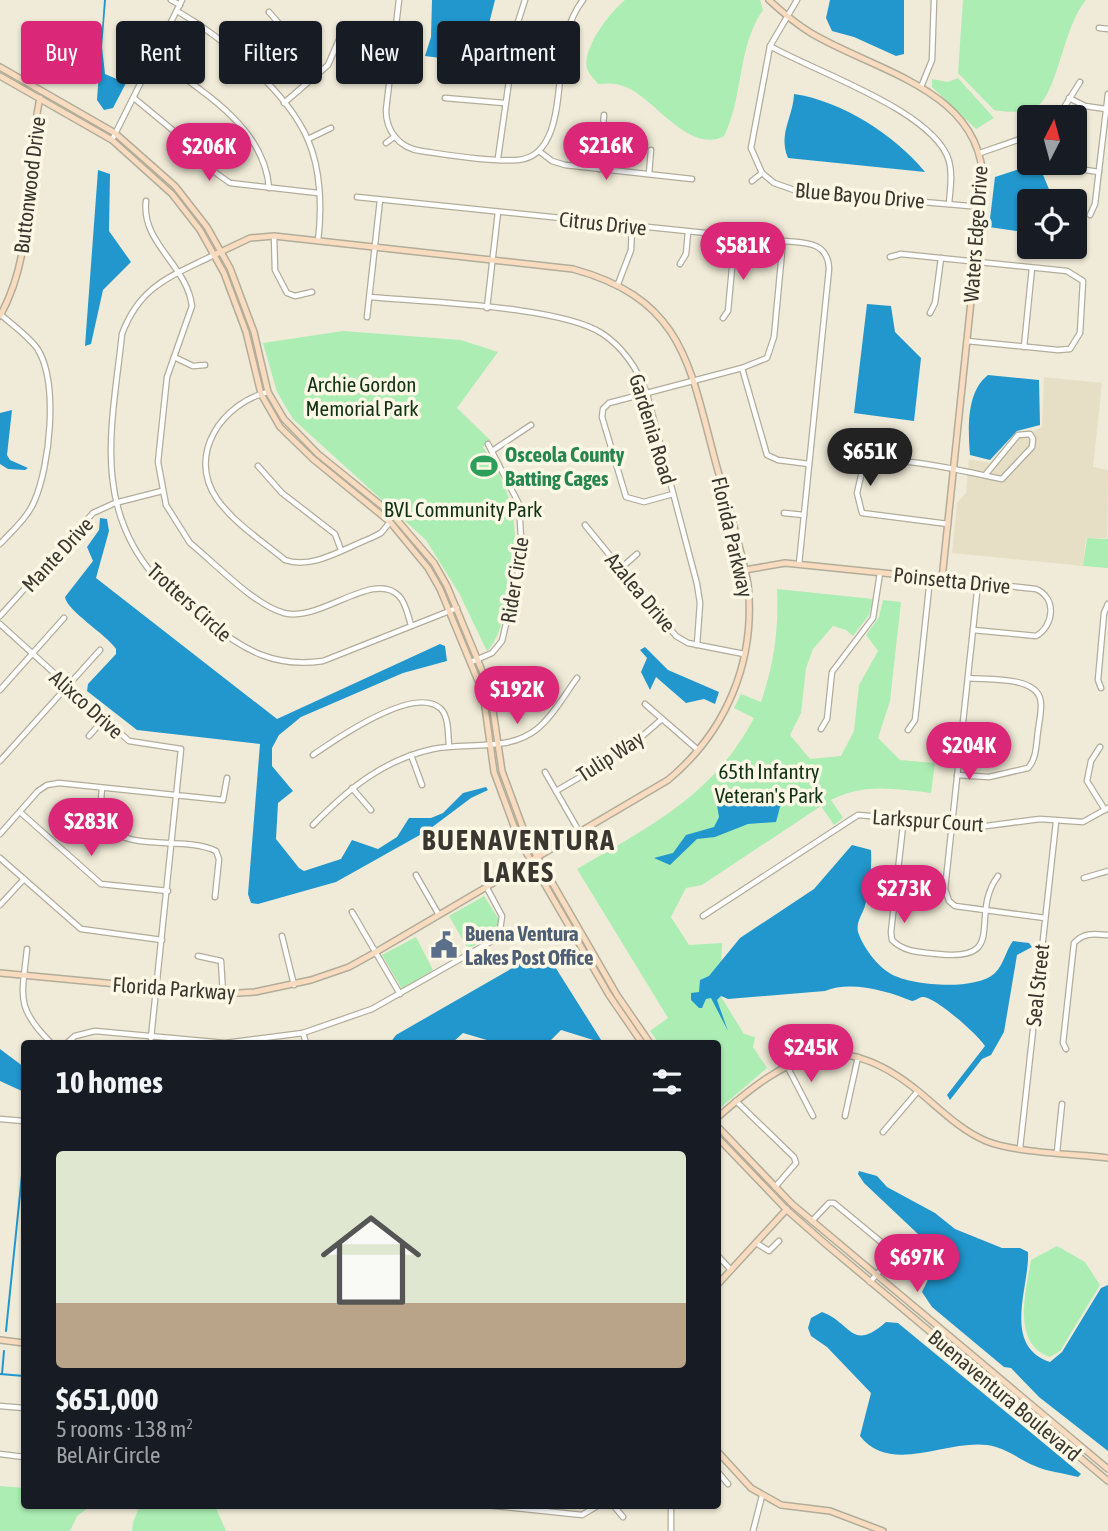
<!DOCTYPE html>
<meta charset="utf-8">
<style>
:root{--surface:#171b24;--page:#242831;--text:#f1f3f6;--muted:#9ea1a6;--accent:#db2777}
body{margin:0;font-family:"Asap Condensed",sans-serif;background:var(--page);color:var(--text);height:100vh;display:flex;flex-direction:column;font-size:26px;white-space:nowrap}
*{box-sizing:border-box;margin:0}
p{font-size:23px;color:var(--muted)}
.icon{flex:none;width:38px;height:38px;fill:none;stroke:currentColor;stroke-width:2;stroke-linecap:round;stroke-linejoin:round}
.map{position:relative;flex:1;overflow:hidden}
.panel{position:absolute;left:21px;top:1040px;width:700px;height:469px;display:flex;flex-direction:column;background:var(--surface);border-radius:7px;box-shadow:0 2px 5px #0004}
.panel>*{flex:none}
.top-card{position:absolute;left:21px;top:21px;width:700px;height:63px;display:flex;gap:14px}
.needle{width:46px;rotate:6deg}
.controls{position:absolute;left:1017px;top:105px;display:grid;gap:14px}
.controls a{display:grid;place-items:center;width:70px;height:70px;border-radius:7px;background:var(--surface);box-shadow:0 2px 5px #0004;font-size:35px}
.price{position:absolute;translate:-50% -60px;padding:0 16px;border-radius:24px;background:var(--accent);color:#fff;font-size:23px;line-height:46px;filter:drop-shadow(0 2px 4px #0008)}
.price::after{content:'';position:absolute;left:50%;top:42px;width:21px;height:16px;margin-left:-10px;background:inherit;clip-path:polygon(0 0,100% 0,50% 100%)}
.price.active{background:#222;color:#fff}
ul{padding:0;list-style:none}
li{display:grid;align-content:center;gap:14px;height:371px;padding:0 35px}
li span{display:grid;place-items:center;height:217px;border-radius:7px;color:#555}
li>.icon{margin-inline-start:auto}
span .icon{width:126px;height:126px;fill:#fffc;stroke-width:1}
li b{font-size:30px}
h2{display:flex;justify-content:space-between;align-items:center;height:84px;padding:0 35px;font-size:30px}
.pill{padding:0 24px;border-radius:7px;background:var(--surface);box-shadow:0 2px 5px #0004;font-size:24px;line-height:63px}
.pill.active{background:var(--accent);color:#fff}
.map>svg:first-child{display:block}
</style>
<div class="map">
<svg width="1108" height="1531" viewBox="0 0 1108 1531">
<rect width="100%" height="100%" fill="#f0ebd8"/>
<path fill="#e6dfc5" d="M1044 377 1102 383 1093 467 1108 470 1107 538H1086L1083 566 952 553 957 503 966 493 969 459 990 463 1018 432H1032L1042 427Z"/>
<g fill="#acedb4">
<path d="M625 0H760L763 10C737 47 744 96 724 136 690 155 654 98 626 87 617 83 608 83 598 84 595 80 590 75 588 71 579 51 611 11 625 0Z"/>
<path d="M963 0H1086C1064 25 1058 90 1038 106 1027 114 1006 112 994 110L958 73Z"/>
<path d="M958 78 994 118 976 129 932 87V79L948 82Z"/>
<path d="M343 331 461 340 498 352 457 408 490 440 483 447C519 499 521 542 507 602 502 619 500 638 487 651L459 593 426 540 293 419 277 392 263 343Z"/>
<path d="M1087 538 1108 539V568L1083 566Z"/>
<path d="M777 589 873 599 869 615 853 636 846 630 833 626 813 649 806 668 801 713 790 735 810 759 841 756 854 731 859 685 878 651 866 635 879 617 883 600 901 602 890 701 878 738 900 760 935 763 931 793C895 789 864 783 831 800L843 818 834 825 821 806 702 885 686 888 671 917 689 945 722 943 720 995 744 1034 755 1037 753 1047 767 1068 718 1110V1043H659L650 1031 668 1018 577 869C650 826 713 796 754 718L734 708 741 694 761 702C774 664 779 629 777 589Z"/>
<path d="M484 896 500 921 497 932 468 949 449 916Z"/>
<path d="M416 937 433 970 402 989 382 955Z"/>
<path d="M1057 1246 1085 1262 1100 1285 1060 1351 1050 1357C1011 1344 1026 1291 1031 1260Z"/>
<path d="M0 1486 24 1488V1505H92L77 1516 70 1531H0Z"/>
<path d="M140 1505 216 1508 226 1531H132L133 1522Z"/>
</g>
<g fill="#2197cd">
<path d="M104 0H106L102 47 105 74 126 83 113 108 104 110 97 100Z"/>
<path d="M432 0H495L479 63 425 56 431 37Z"/>
<path d="M830 0H904V54L896 56 854 37 832 31 826 18Z"/>
<path d="M794 94C842 101 895 135 925 172L788 158C778 133 793 118 794 94Z"/>
<path d="M1038 163 1054 201H1029V233L989 227 995 177Z"/>
<path d="M98 170 110 174 109 231 131 262 103 290 91 344 85 346Z"/>
<path d="M867 304 891 306 895 332 921 358 914 421 854 413Z"/>
<path d="M988 375 1039 380 1040 425 1017 431 990 460 970 455C968 429 966 392 988 375Z"/>
<path d="M12 410 7 455 10 460 28 468 25 470 8 469 0 464V413Z"/>
<path d="M100 518 107 519 109 531 96 578 277 719 440 644 445 646 447 661 403 673 301 717 279 735 272 748V766L293 791 278 803 276 839 299 868 304 871 341 859 352 840 378 849 397 837 409 818H431L443 813 463 793 486 787 488 790 471 798 427 831 336 882 258 904 251 903 248 894 260 744 137 730 87 691 88 684 116 654V649C106 634 67 611 65 597L93 561 87 547 99 530Z"/>
<path d="M645 647 668 670 719 692 715 704 704 699 686 703 656 677 650 690 641 672 647 658 640 650Z"/>
<path d="M788 789 790 797 780 807 776 822 748 824 715 837 697 839 670 865 654 858 673 853 686 835 714 827 719 817 717 805C738 796 748 810 765 804 773 801 780 793 788 789Z"/>
<path d="M852 845 871 850C872 868 870 888 865 906 862 915 856 922 858 932 863 947 877 966 891 974 912 986 976 991 995 973 1004 964 1006 950 1013 941L1029 943 1032 947 1017 955 1004 1032 991 1055 982 1059 950 1100 947 1095 985 1046C979 1036 934 995 922 997 918 998 915 1001 912 1001 888 991 850 980 825 991L728 999 721 996 717 1000 728 1031 711 998 706 999 702 1008H699L691 1000V993L699 992 700 980 709 976 740 938 814 889Z"/>
<path d="M542 951 552 962 603 1043 561 1030 548 1043H497L463 1033 452 1043H390L396 1035Z"/>
<path d="M0 1049 24 1067V1092L0 1081Z"/>
<path d="M859 1171 877 1176 887 1187 935 1213 955 1229 1002 1248H1020L1028 1252C1030 1286 1001 1346 1050 1362L1062 1352 1101 1288 1108 1285V1451L1039 1397 1011 1368 1004 1367 932 1307 922 1292 938 1259 937 1252 864 1183 858 1174Z"/>
<path d="M822 1312C851 1322 851 1353 886 1322L898 1323 1081 1474 1078 1477C1064 1473 1048 1472 1035 1466 1022 1461 1010 1451 996 1447 954 1434 893 1478 860 1436L871 1393 827 1347 811 1336 808 1328 811 1318Z"/>
</g>
<g fill="none" stroke-linecap="round" stroke-linejoin="round">
<g stroke="#2197cd" stroke-width="2">
<path d="M6 1331 24 1155"/>
<path d="M0 1374 24 1376"/>
<path d="M2 1374 4 1351"/>
</g>
<defs>
<g id="street">
<path d="M171 0 180 5"/>
<path d="M399 0 386 110C386 131 399 148 421 151 449 155 489 162 518 160 566 156 556 73 565 39 569 25 574 11 583 0"/>
<path d="M797 0 770 46 751 148 762 173 774 183 797 191 981 207"/>
<path d="M177 11C221 36 288 92 308 140 321 170 322 209 318 241"/>
<path d="M269 12 320 71"/>
<path d="M1099 28 1108 29"/>
<path d="M138 42C183 83 264 118 269 188"/>
<path d="M770 46C813 71 935 111 949 161 953 175 950 190 949 204"/>
<path d="M921 87 932 60 934 0"/>
<path d="M134 98 193 147 216 173 230 183 318 193"/>
<path d="M445 98 504 103"/>
<path d="M1069 98 1085 106 1106 109"/>
<path d="M284 103 328 65 341 35"/>
<path d="M1058 117 1080 82"/>
<path d="M308 139 331 128"/>
<path d="M112 140 182 0"/>
<path d="M386 143 394 137"/>
<path d="M539 151 552 161 565 165 692 179"/>
<path d="M980 153 1029 136"/>
<path d="M498 158 517 25 525 0"/>
<path d="M599 169 604 115"/>
<path d="M1079 169 1099 172"/>
<path d="M649 174 651 150"/>
<path d="M752 181 762 173"/>
<path d="M357 197 783 241C805 243 828 241 829 269L799 564"/>
<path d="M146 201C141 243 187 265 192 306L167 377 158 462 166 505 190 543C216 564 254 605 284 613 320 623 374 569 399 596 406 603 408 616 411 625"/>
<path d="M1090 215 1095 204 1108 94"/>
<path d="M274 236 275 270 287 293 295 296 312 292"/>
<path d="M214 255C172 276 140 285 122 334 113 421 91 503 155 577 170 594 191 607 208 621 244 651 276 668 323 661L457 608"/>
<path d="M890 257 901 254 1067 271 1083 281 1080 333 1070 349 1058 350 967 341"/>
<path d="M680 264 686 254 688 232"/>
<path d="M618 284 631 250 632 226"/>
<path d="M370 297C424 302 562 306 603 334 625 349 638 370 647 394L697 584 700 603 697 645"/>
<path d="M487 308 498 212"/>
<path d="M930 313 935 303 941 258"/>
<path d="M367 317 380 200"/>
<path d="M723 318 728 311 735 236"/>
<path d="M1024 347 1032 268"/>
<path d="M174 357 193 366 205 365"/>
<path d="M742 368 767 455 778 460 809 464"/>
<path d="M268 392C223 403 186 454 217 499 234 523 262 541 285 560 312 570 345 548 371 538L381 533 390 522"/>
<path d="M492 451 531 425"/>
<path d="M258 466 282 493 335 534 341 550"/>
<path d="M673 494 644 502 626 497 602 417 603 409 609 403 742 368 767 358 774 337 783 241"/>
<path d="M784 513 804 515"/>
<path d="M948 524 862 513 857 493 863 467C886 450 973 474 1002 479L1032 447 1033 439 1030 434 1018 435 986 474"/>
<path d="M585 525 676 636 688 643 744 654"/>
<path d="M0 544C12 531 27 518 34 502 50 466 59 382 37 348 27 335 13 325 1 315"/>
<path d="M621 568 637 554"/>
<path d="M942 579 1036 589C1057 598 1054 626 1036 636L973 630"/>
<path d="M978 583 945 889 949 901 955 906 1045 918"/>
<path d="M0 616 93 513 115 503 162 491"/>
<path d="M0 624 129 741 181 749 151 1038"/>
<path d="M471 662 492 653 502 641 522 555 519 504 488 444"/>
<path d="M1101 688 1098 680 1104 613 1108 604"/>
<path d="M0 690 64 618"/>
<path d="M645 704 698 750"/>
<path d="M962 727 987 730"/>
<path d="M821 729 827 719 832 672 873 618 880 573"/>
<path d="M908 730 915 720 930 578"/>
<path d="M89 736 104 719"/>
<path d="M1100 747 1091 761 1087 781 1105 810"/>
<path d="M313 755C336 739 415 684 441 709 449 717 448 736 449 746"/>
<path d="M411 755 422 785"/>
<path d="M0 761 100 650"/>
<path d="M545 772 580 833"/>
<path d="M957 775 989 777 1028 768C1037 758 1036 744 1038 731 1039 721 1043 707 1040 698 1033 676 986 680 968 678"/>
<path d="M102 788C92 865 173 831 216 851L219 859 215 897"/>
<path d="M352 788 371 810"/>
<path d="M556 791 625 751 662 719"/>
<path d="M20 812 101 884 168 891"/>
<path d="M904 817 891 932 892 940C905 953 921 952 938 954 1010 962 968 916 998 876"/>
<path d="M313 825C348 789 383 760 433 749 467 742 509 752 537 729 553 716 565 694 577 678"/>
<path d="M0 834 38 791 47 785 59 783 223 800 227 778"/>
<path d="M0 858 81 929 162 940"/>
<path d="M416 875 439 915"/>
<path d="M1084 878 1108 871"/>
<path d="M0 905 24 879"/>
<path d="M352 912 400 994"/>
<path d="M703 916 858 815 986 826 1040 819 1083 822 1108 808"/>
<path d="M282 936 294 985"/>
<path d="M27 949C22 997 15 1007 51 1043"/>
<path d="M198 956 221 961 223 994"/>
<path d="M303 1033 306 1043"/>
<path d="M67 1043 75 1036 95 1031 225 1043 303 1033 372 1009 499 937 502 916 487 888"/>
<path d="M1066 1049 1063 1043 1074 943C1084 932 1094 934 1108 935"/>
<path d="M786 1064 813 1116"/>
<path d="M736 1101 794 1157 796 1163 775 1187"/>
<path d="M845 1116 858 1057"/>
<path d="M0 1119 24 1121"/>
<path d="M883 1132 918 1091"/>
<path d="M1020 1148 1056 822"/>
<path d="M1057 1152 1062 1104"/>
<path d="M812 1221 829 1203H834L892 1251 891 1258 870 1282"/>
<path d="M756 1243 769 1251 779 1241"/>
<path d="M718 1256 731 1270"/>
<path d="M0 1406 24 1408"/>
<path d="M0 1454 24 1457"/>
<path d="M718 1472 728 1484"/>
<path d="M486 1505 582 1515 599 1505"/>
<path d="M613 1505 623 1517"/>
<path d="M671 1505V1531"/>
<path d="M753 1531 762 1496"/>
</g>
<g id="secondary">
<path d="M0 67 115 133 175 186 207 227 230 268 254 332 268 392 284 419 318 454 392 514 434 563 447 586 490 690 502 771 527 839 617 995 650 1043"/>
<path d="M0 76 112 140 172 194 200 230 224 273 246 332 261 394 280 427 313 459 390 522 428 568 440 589 483 693 494 772 519 840 609 995 642 1043"/>
<path d="M0 316C37 250 24 170 40 98"/>
<path d="M745 570 785 563 942 579 983 186C985 90 876 72 811 33 796 24 782 12 769 0"/>
<path d="M0 973 223 994 255 992 311 980 349 967 376 952 668 780C727 731 756 660 748 584 740 542 726 501 715 460 689 362 682 299 573 269L274 236 250 238 214 255"/>
<path d="M718 1117C786 1057 837 1025 918 1091 940 1109 960 1130 986 1141 1016 1153 1075 1154 1108 1158"/>
<path d="M718 1127 792 1204 1108 1469"/>
<path d="M718 1138 787 1210 828 1246 1108 1481"/>
<path d="M718 1284 787 1209"/>
<path d="M0 1340 24 1343"/>
<path d="M718 1452 751 1488 781 1505 830 1511 883 1531"/>
</g>
</defs>
<use href="#street" stroke="#b1ad9a" stroke-width="7"/>
<use href="#secondary" stroke="#b1ad9a" stroke-width="8"/>
<use href="#street" stroke="#fff" stroke-width="4.5"/>
<use href="#secondary" stroke="#f9dcc0" stroke-width="5"/>
</g>
<defs>
<symbol id="stadium-bare" viewBox="-9 -9 18 18"><path d="M0-5a6.5 5 0 1 0 0 10a6.5 5 0 1 0 0-10ZM-3.5-1.8h7v3.6h-7Z" fill="#2e9e5b" stroke="#fdf8e5" stroke-width="2.5" paint-order="stroke"/></symbol>
<symbol id="civic-bare" viewBox="-9 -9 18 18"><path d="M-.6-6.5H3V-4.5H.6V-3L4-1V1h2V6H-6V1h2V-1L-.6-3ZM-1.2 2.5V6h2.4V2.5Z" fill="#5c6f8a" stroke="#fdf8e5" stroke-width="2.5" paint-order="stroke"/></symbol>
</defs>
<g fill-rule="evenodd">
<use href="#stadium-bare" x="465" y="447" width="38" height="38"/>
<use href="#civic-bare" x="425" y="926" width="38" height="38"/>
</g>
<g text-anchor="middle" dominant-baseline="central" stroke-width="7" stroke-linejoin="round" paint-order="stroke">
<g font-size="21" fill="#393730" stroke="#fdf8e5">
<text transform="translate(29 185) rotate(-83)">Buttonwood Drive</text>
<text transform="translate(860 195) rotate(5)">Blue Bayou Drive</text>
<text transform="translate(603 223) rotate(6)">Citrus Drive</text>
<text transform="translate(975 234) rotate(-86)">Waters Edge Drive</text>
<text transform="translate(653 429) rotate(73)">Gardenia Road</text>
<text transform="translate(733 537) rotate(77)">Florida Parkway</text>
<text transform="translate(57 554) rotate(-47)">Mante Drive</text>
<text transform="translate(514 580) rotate(-81)">Rider Circle</text>
<text transform="translate(952 580) rotate(6)">Poinsetta Drive</text>
<text transform="translate(641 592) rotate(50)">Azalea Drive</text>
<text transform="translate(190 602) rotate(42)">Trotters Circle</text>
<text transform="translate(87 704) rotate(42)">Alixco Drive</text>
<text transform="translate(610 756) rotate(-33)">Tulip Way</text>
<text transform="translate(928 820) rotate(4)">Larkspur Court</text>
<text transform="translate(1037 985) rotate(-84)">Seal Street</text>
<text transform="translate(174 988) rotate(4)">Florida Parkway</text>
<text transform="translate(1005 1395) rotate(40)">Buenaventura Boulevard</text>
</g>
<g font-size="21" fill="#103217" stroke="#fdf8e5">
<text x="362" y="384">Archie Gordon<tspan x="362" dy="24">Memorial Park</tspan></text>
<text x="463" y="509">BVL Community Park</text>
<text x="769" y="771">65th Infantry<tspan x="769" dy="24">Veteran's Park</tspan></text>
</g>
<g font-size="21" font-weight="bold" fill="#27864d" stroke="#fdf8e5" text-anchor="start">
<text x="505" y="454">Osceola County<tspan x="505" dy="24">Batting Cages</tspan></text>
</g>
<g font-size="21" font-weight="bold" fill="#4e5e75" stroke="#fdf8e5" text-anchor="start">
<text x="465" y="933">Buena Ventura<tspan x="465" dy="24">Lakes Post Office</tspan></text>
</g>
<g font-size="28" font-weight="bold" letter-spacing="2" fill="#393730" stroke="#fdf8e5">
<text x="519" y="840">BUENAVENTURA<tspan x="519" dy="32">LAKES</tspan></text>
</g>
</g>
</svg>
<div class="controls">
<a><svg class="needle" viewBox="-14 -14 28 28"><path d="M0-13l5 13h-10z" fill="#e53935"/><path d="M0 13l5-13h-10z" fill="#9ea1a6"/></svg></a>
<a><svg class="icon" aria-label="locate" viewBox="0 0 24 24"><circle cx="12" cy="12" r="6"/><path d="M12 2v4M12 18v4M2 12h4M18 12h4"/></svg></a>
</div>
<b class="price" style="left:606px;top:182px">$216K</b>
<b class="price" style="left:209px;top:183px">$206K</b>
<b class="price" style="left:743px;top:282px">$581K</b>
<b class="price active" style="left:870px;top:488px">$651K</b>
<b class="price" style="left:517px;top:726px">$192K</b>
<b class="price" style="left:969px;top:782px">$204K</b>
<b class="price" style="left:91px;top:858px">$283K</b>
<b class="price" style="left:904px;top:925px">$273K</b>
<b class="price" style="left:811px;top:1084px">$245K</b>
<b class="price" style="left:917px;top:1294px">$697K</b>
<div class="top-card">
<a class="pill active">Buy</a>
<a class="pill">Rent</a>
<a class="pill">Filters</a>
<a class="pill">New</a>
<a class="pill">Apartment</a>
</div>
<section class="panel">
<h2>10 homes<svg class="icon" aria-label="filters" viewBox="0 0 24 24"><path d="M4 7h16M4 17h16"/><circle cx="9" cy="7" r="2"/><circle cx="15" cy="17" r="2"/></svg></h2>
<ul>
<li><span style="background:linear-gradient(#dfe7d0 70%,#b9a48a 0)"><svg class="icon" aria-label="home" viewBox="0 0 24 24"><path d="M3 11l9-7 9 7M6 9v11h12V9"/></svg></span><div><b>$651,000</b><p>5 rooms · 138 m²</p><p>Bel Air Circle</p></div></li>
</ul>
</section>
</div>
